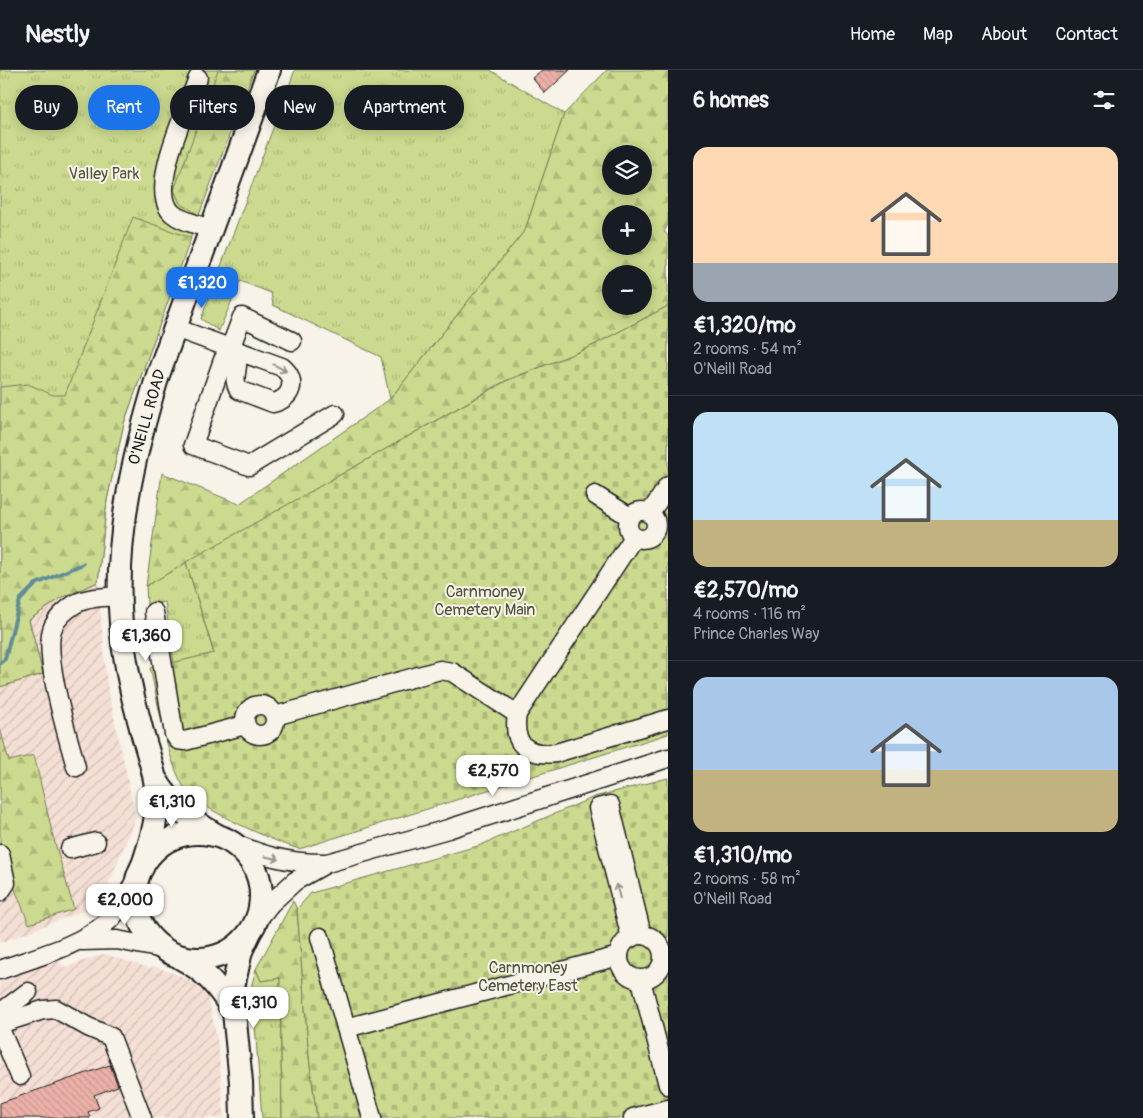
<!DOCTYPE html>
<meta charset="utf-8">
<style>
:root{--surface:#171b24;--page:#20242c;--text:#f1f3f6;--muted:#9ea1a6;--line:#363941;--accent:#1a73e8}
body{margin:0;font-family:Pangolin,sans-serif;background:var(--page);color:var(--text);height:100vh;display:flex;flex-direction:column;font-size:19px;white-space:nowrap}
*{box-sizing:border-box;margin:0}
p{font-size:16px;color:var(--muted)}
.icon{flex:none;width:28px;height:28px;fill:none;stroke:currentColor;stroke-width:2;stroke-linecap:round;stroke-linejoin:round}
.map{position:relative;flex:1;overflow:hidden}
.panel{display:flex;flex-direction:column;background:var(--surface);width:475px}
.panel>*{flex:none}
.hud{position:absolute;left:15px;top:15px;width:475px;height:45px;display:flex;gap:10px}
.buttons{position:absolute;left:602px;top:75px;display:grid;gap:10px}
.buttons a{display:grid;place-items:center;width:50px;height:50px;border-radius:50%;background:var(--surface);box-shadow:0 2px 12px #0003;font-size:25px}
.price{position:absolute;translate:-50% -42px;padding:0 11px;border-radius:10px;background:#fff;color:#222;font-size:16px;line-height:32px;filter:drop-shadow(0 1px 2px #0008)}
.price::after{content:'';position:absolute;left:50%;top:30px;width:15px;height:11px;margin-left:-8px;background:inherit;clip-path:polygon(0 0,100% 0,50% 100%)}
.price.selected{background:var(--accent);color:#fff}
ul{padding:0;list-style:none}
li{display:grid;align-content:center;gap:10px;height:265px;padding:0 25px}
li+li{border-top:1px solid var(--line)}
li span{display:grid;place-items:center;height:155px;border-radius:15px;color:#555}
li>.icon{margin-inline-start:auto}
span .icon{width:90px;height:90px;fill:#fffc;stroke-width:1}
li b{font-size:21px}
h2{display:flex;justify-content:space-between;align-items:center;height:60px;padding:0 25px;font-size:21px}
.tag{padding:0 18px;border-radius:22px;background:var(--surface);box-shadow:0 2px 12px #0003;font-size:18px;line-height:45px}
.tag.selected{background:var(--accent);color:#fff}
header{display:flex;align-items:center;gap:30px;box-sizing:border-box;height:70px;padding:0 25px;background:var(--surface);border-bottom:1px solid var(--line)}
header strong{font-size:24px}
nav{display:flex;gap:28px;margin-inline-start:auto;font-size:18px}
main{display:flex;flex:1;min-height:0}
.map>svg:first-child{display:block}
</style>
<header>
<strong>Nestly</strong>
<nav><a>Home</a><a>Map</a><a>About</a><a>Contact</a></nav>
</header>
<main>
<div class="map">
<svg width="668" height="1048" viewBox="0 0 668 1048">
<defs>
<pattern id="industrial-furrows" width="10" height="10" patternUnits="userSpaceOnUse" patternTransform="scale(1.25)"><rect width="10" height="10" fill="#f4dfd5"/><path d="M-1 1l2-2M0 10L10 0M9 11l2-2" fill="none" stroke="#d1bfb6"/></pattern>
<pattern id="grass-tufts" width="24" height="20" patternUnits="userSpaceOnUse" patternTransform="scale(1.25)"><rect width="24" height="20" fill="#cbda8e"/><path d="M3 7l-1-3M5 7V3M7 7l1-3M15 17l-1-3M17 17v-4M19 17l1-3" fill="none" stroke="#aeba7a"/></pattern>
<pattern id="forest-firs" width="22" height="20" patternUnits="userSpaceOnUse" patternTransform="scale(1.25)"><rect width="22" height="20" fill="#cbda8e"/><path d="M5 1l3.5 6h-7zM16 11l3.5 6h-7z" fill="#aeba7a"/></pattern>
<pattern id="cemetery-stones" width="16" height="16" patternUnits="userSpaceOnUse" patternTransform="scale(1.25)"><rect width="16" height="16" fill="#cbda8e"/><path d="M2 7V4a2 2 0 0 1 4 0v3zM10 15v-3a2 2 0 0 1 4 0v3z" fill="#aeba7a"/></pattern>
<pattern id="building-back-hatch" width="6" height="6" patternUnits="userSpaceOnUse" patternTransform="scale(1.25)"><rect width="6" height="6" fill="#ecb1a8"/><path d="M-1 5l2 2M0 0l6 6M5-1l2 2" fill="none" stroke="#ca9890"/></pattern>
</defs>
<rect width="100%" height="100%" fill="#f7f3e8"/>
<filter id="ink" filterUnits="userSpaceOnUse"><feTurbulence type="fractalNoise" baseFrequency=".02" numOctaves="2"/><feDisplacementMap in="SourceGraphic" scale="10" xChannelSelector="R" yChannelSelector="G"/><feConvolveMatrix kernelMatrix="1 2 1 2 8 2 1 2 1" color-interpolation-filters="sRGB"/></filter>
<g filter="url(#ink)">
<g fill="url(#industrial-furrows)">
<path d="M98 512 107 615 136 748 100 834 0 873V782L73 839 53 766 34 685 9 691 0 658V617L43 604 29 550 61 528Z"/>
<path d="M104 884 150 898 156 897 192 910 207 923 218 974 224 1048H0V912L58 891 65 897Z"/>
</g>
<g fill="url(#grass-tufts)" stroke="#747b55">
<path d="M0 0H251L124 353 107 430 98 512 61 528 29 550 43 604 0 617Z"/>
<path d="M295 0H490L564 44 525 160 390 329 381 287 273 235 271 223 240 211 219 261 201 249Z"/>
<path d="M186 492 214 584 174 593 165 532 147 535 146 516Z"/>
<path d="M256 899 261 911 280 908 282 1048H262L252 914Z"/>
</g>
<g fill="url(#forest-firs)" stroke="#747b55" fill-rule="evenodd">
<path d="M218 0H254L199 145 180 133 174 120Z"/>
<path d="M607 0H668V154L664 162 668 165V236L586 279 505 311 146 516 162 403 239 434 390 329 525 160 564 44ZM611 84H644V116H611ZM611 144H644V176H611ZM611 204H644V236H611Z"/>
<path d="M133 147 191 168 124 353 107 430 98 512 61 528 29 550 43 604 0 617V317L28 314 53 325H65Z"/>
<path d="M0 658 9 691 34 685 53 766 74 839 29 854 0 782Z"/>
<path d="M293 831 297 839 309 987 317 1048H282L280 908 261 911 256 899Z"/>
</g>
<g fill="url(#cemetery-stones)" stroke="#747b55">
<path d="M668 236V664L299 779C275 772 197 738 185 719 167 691 158 631 150 598L214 583 186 492 506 311 586 279Z"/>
<path d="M668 708V1048H317L309 987 297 839 311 823 481 775 594 727Z"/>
</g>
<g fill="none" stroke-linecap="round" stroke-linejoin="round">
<path stroke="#5f8d97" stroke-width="4" d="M0 593 5 589 20 530 36 514 83 494"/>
</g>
<g fill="url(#building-back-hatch)" stroke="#1c1c1c">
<path d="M542 0H570L545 23 532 8Z"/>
<path d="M110 995 118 1016 94 1025 99 1038 88 1042 90 1048H0V1033Z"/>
</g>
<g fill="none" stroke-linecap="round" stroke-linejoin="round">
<defs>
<g id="minor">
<path d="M198 8C188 37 147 119 172 143 181 151 199 155 211 159"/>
<path d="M175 258 282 297C298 310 292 329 273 333L239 320C230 306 242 297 235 280"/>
<path d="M292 271 242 247 230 279 223 290 193 375 249 396 335 344"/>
<path d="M595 425 630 447"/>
<circle cx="642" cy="455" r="14"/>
<path d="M650 443 668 416"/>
<path d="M634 467 517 644C512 675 527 686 556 683L668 649"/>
<path d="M154 542 174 664 178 670 185 671 245 655"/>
<circle cx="260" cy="650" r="15"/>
<path d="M275 646 440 600 452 602 517 644"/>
<path d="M76 697C68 667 42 584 53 557 57 548 67 539 75 534 88 527 105 527 120 526"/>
<path d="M226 770C261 785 286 793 324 793"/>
<path d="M70 779 96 772"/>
<path d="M0 784 6 813 0 822"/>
<path d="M252 857 271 833 295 811 327 793 448 759 668 688"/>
<circle cx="641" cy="887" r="22"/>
<path d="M320 867 372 1048"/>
<path d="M631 868 598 738 610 735 642 865"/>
<path d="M82 871 117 870 163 879"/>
<path d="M0 900C35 887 77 877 106 853 120 842 129 821 138 806"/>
<path d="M641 910 668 1015"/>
<path d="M0 943 28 922"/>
<path d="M0 954 43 940 56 939 88 957 111 967 142 1048"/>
<path d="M346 958 619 886"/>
<path d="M0 959 20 1006"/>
<path d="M633 1048 668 1039"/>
</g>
<g id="major">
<path d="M156 710C171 735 191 750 216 765"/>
<circle cx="198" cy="826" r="63"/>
<path d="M142 798C149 777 157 753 157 731 157 705 146 679 140 654 131 622 124 588 121 554 114 469 133 386 158 305L269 0"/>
<path d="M181 888C205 901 218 916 232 939"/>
<path d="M242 1048 241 1012 232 922 241 881 249 864"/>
</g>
</defs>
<use href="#minor" stroke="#1c1c1c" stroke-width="21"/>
<use href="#major" stroke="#1c1c1c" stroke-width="26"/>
<use href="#minor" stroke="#f7f3e8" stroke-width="18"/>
<use href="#major" stroke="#f7f3e8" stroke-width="22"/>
</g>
<defs><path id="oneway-shaft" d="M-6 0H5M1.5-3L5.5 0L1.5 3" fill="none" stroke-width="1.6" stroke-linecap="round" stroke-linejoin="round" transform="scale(1.25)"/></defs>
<g stroke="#94928c">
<use href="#oneway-shaft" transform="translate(280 298) rotate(28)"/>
<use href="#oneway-shaft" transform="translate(272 788) rotate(13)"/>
<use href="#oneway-shaft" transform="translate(618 821) rotate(-104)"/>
</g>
</g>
<g text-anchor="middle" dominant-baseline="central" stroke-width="4" stroke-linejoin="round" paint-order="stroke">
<g font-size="16" fill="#51553e" stroke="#f7f3e8">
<text x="104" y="104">Valley Park</text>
<text x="485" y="522">Carnmoney<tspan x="485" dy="18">Cemetery Main</tspan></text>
<text x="528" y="898">Carnmoney<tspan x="528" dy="18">Cemetery East</tspan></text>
</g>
<g font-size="16" fill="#1c1c1c" stroke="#f7f3e8">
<text transform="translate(147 347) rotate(-74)">O'NEILL ROAD</text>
</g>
</g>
</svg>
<div class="buttons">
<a><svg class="icon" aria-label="layers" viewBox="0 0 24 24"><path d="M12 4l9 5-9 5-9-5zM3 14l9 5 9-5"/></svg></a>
<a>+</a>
<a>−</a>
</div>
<b class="price selected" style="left:202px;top:239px">€1,320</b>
<b class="price" style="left:146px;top:592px">€1,360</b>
<b class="price" style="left:493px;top:727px">€2,570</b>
<b class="price" style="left:172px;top:758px">€1,310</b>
<b class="price" style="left:125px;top:856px">€2,000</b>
<b class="price" style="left:254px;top:959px">€1,310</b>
<div class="hud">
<a class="tag">Buy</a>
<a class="tag selected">Rent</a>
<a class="tag">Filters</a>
<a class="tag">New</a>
<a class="tag">Apartment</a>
</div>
</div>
<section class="panel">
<h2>6 homes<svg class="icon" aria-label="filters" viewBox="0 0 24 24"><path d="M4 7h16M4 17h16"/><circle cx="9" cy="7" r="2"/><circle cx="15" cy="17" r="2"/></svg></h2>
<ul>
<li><span style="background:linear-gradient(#ffd9b3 75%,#9aa5b1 0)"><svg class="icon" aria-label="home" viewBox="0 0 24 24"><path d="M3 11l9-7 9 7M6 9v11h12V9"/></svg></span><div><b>€1,320/mo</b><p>2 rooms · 54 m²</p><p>O'Neill Road</p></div></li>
<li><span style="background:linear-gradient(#bfe0f5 70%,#c2b280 0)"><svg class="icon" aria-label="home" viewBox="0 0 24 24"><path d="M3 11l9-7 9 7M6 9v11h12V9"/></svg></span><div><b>€2,570/mo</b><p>4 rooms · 116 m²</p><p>Prince Charles Way</p></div></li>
<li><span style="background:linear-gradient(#a9c7e8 60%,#c2b280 0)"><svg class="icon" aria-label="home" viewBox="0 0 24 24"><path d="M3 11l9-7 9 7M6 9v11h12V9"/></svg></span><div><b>€1,310/mo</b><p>2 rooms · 58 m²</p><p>O'Neill Road</p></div></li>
</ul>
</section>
</main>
